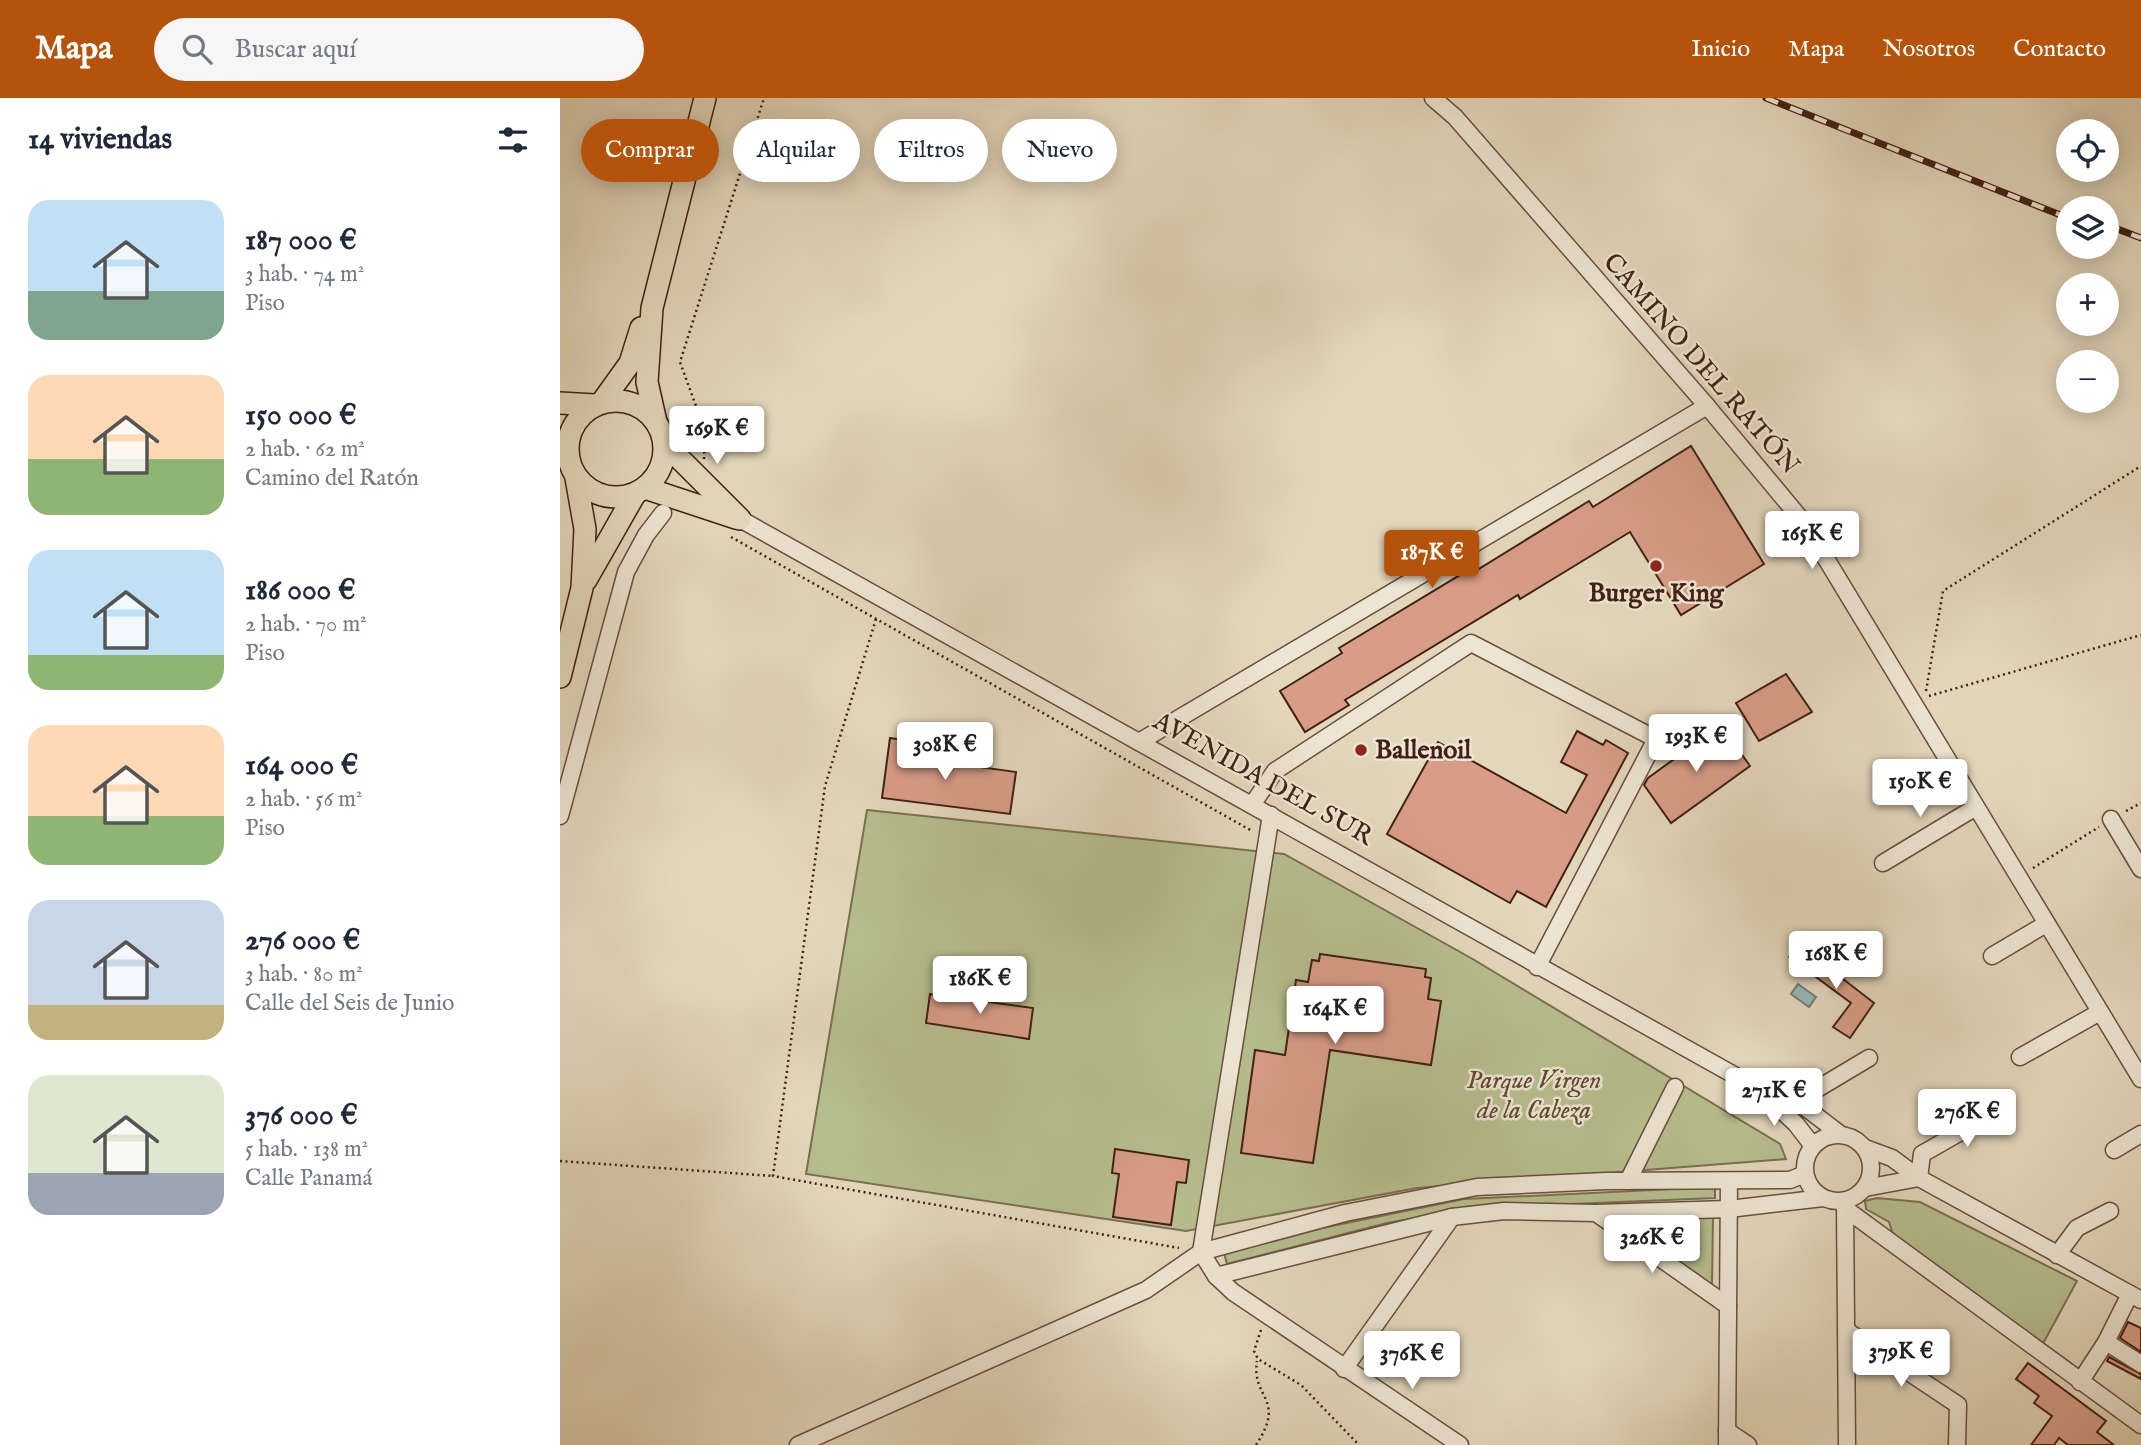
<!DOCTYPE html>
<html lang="es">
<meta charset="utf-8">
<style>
:root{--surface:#fff;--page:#f6f6f7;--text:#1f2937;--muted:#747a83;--accent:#b45309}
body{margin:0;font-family:"IM FELL English",serif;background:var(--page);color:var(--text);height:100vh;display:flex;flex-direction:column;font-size:26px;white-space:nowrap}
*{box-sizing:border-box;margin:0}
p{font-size:23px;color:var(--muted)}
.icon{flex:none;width:38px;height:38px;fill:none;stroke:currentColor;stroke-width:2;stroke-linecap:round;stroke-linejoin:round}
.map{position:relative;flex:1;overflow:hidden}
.side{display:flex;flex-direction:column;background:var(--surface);width:560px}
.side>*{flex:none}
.top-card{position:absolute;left:21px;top:21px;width:665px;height:63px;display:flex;gap:14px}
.tools{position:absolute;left:1496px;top:21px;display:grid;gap:14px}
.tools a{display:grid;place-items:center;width:63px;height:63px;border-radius:50%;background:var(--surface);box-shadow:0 4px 18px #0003;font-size:35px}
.price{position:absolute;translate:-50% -60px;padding:0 16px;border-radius:7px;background:#fff;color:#222;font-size:23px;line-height:46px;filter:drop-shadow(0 2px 4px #0008)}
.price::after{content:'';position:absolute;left:50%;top:42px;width:21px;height:16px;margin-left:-10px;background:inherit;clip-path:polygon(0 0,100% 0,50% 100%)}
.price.on{background:var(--accent);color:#fff}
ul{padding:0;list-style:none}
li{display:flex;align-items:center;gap:21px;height:175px;padding:0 28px}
li span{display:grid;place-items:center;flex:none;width:196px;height:140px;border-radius:21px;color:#555}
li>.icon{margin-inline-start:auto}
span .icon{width:84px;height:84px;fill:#fffc;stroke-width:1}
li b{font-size:30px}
h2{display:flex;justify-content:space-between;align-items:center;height:84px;padding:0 28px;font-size:30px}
.pill{padding:0 24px;border-radius:32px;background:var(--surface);box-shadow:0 4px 18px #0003;font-size:24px;line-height:63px}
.pill.on{background:var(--accent);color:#fff}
header{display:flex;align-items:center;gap:42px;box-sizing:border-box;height:98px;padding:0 35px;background:var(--accent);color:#fff}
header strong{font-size:33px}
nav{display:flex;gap:38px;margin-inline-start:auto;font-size:24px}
.search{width:490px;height:63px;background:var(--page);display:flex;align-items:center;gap:18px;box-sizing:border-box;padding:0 24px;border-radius:38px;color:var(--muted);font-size:26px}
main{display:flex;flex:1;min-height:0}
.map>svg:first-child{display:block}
</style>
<header>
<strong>Mapa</strong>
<div class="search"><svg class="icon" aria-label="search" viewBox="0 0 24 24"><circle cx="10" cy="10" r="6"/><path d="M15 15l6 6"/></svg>Buscar aquí</div>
<nav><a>Inicio</a><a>Mapa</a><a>Nosotros</a><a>Contacto</a></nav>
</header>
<main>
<section class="side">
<h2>14 viviendas<svg class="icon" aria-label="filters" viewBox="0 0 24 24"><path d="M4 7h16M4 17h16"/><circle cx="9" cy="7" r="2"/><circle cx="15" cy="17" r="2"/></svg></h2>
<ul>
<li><span style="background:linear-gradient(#bfe0f5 65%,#7fa58c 0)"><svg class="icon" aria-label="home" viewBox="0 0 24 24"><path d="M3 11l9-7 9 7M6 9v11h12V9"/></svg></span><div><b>187 000 €</b><p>3 hab. · 74 m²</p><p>Piso</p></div></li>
<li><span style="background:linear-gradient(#ffd9b3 60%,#8fb573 0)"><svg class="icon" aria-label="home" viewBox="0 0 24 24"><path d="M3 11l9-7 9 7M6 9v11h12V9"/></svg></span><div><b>150 000 €</b><p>2 hab. · 62 m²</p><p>Camino del Ratón</p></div></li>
<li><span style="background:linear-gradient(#bfe0f5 75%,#8fb573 0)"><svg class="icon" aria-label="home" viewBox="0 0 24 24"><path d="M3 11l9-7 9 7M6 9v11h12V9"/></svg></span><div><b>186 000 €</b><p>2 hab. · 70 m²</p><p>Piso</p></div></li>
<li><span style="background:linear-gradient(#ffd9b3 65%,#8fb573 0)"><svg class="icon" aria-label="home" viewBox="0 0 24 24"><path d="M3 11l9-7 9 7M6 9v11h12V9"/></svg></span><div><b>164 000 €</b><p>2 hab. · 56 m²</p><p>Piso</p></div></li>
<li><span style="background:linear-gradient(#c9d6e8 75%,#c2b280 0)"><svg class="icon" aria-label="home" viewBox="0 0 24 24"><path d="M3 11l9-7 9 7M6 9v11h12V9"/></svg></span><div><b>276 000 €</b><p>3 hab. · 80 m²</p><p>Calle del Seis de Junio</p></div></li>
<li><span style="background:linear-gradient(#dfe7d0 70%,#9aa5b1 0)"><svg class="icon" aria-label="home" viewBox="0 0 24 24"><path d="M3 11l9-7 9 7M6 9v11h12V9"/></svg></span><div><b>376 000 €</b><p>5 hab. · 138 m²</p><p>Calle Panamá</p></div></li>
</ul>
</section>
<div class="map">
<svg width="1581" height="1347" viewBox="0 0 1581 1347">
<rect width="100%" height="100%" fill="#e3d7bb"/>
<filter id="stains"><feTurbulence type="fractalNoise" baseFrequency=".00286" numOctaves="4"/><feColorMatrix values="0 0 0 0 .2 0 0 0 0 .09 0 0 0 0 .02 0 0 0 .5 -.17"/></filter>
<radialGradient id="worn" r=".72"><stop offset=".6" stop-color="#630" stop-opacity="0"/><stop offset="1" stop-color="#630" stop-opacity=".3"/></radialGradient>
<g fill="#b6be8e" stroke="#7c6f51" stroke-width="2">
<path d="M307 712 724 756 911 860 1220 1046 1226 1061 857 1090 626 1133 246 1076Z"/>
<path d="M1155 1089V1100L915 1110 827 1125 667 1166 664 1155 762 1130 904 1101Z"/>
<path d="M1317 1100 1360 1104 1517 1183 1479 1253 1334 1140 1329 1124 1306 1111 1305 1103Z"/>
<path d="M1153 1119 1152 1187 1059 1120Z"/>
</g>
<path fill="#96b8b4" stroke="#747b74" stroke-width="2" d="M1238 886 1256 899 1249 909 1231 896Z"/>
<g fill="#d89d87" stroke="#422014" stroke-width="2">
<path d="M1131 348 1204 466 1121 517 1070 434 960 501 958 497 785 602 789 607 745 634 720 593 782 555 779 550 915 468 917 472 1029 403 1033 409Z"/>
<path d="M1226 576 1252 614 1199 643 1176 605Z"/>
<path d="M1161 627 1190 668 1111 725 1084 687 1088 680Z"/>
<path d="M1017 633 1043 647 1046 642 1068 655 986 809 957 793 950 805 827 736 878 644 1006 715 1027 677 1001 664Z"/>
<path d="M330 640 358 644 356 660 456 674 450 716 322 700Z"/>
<path d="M1238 846 1314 905 1290 940 1273 929 1291 905 1229 859Z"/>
<path d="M760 856 866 871 865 879 871 880 868 901 881 903 871 967 770 952 753 1065 681 1055 695 952 725 957 736 882 748 884 752 862 759 863Z"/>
<path d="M370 896 473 910 469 941 366 925Z"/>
<path d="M555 1051 629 1062 626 1085 617 1084 611 1127 553 1119 559 1076 552 1075Z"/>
<path d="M1568 1224 1581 1230V1254L1560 1240Z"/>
<path d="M1549 1259 1581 1276V1281L1547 1263Z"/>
<path d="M1468 1265 1546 1323 1537 1334 1554 1347H1508L1499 1340 1494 1347H1471L1492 1318 1474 1305 1479 1298 1456 1281Z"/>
</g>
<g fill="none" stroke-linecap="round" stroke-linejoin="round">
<defs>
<g id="minor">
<path d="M873 0 895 19 1147 308 1245 426 1581 981"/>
<path d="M180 421 1190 986 1237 1003 1280 1036"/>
<path d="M579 644 1147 308"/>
<path d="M692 707 715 673 911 545 1096 641 977 869"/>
<path d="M711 717 641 1154 656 1178 892 1119 944 1113 1036 1115 1169 1111 1263 1100"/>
<path d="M0 718 66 474 86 437 103 415"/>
<path d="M1551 721 1581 771"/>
<path d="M1323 765 1416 709"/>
<path d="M1432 858 1486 826"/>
<path d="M1460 959 1540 914"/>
<path d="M1203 995 1236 1026 1253 1048"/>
<path d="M1237 1003 1309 960"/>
<circle cx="1278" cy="1070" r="33"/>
<path d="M1305 1050 1332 1060 1359 1080 1581 1202"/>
<path d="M1554 1052 1581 1036"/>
<path d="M1359 1080 1362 1056 1439 1012"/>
<path d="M1068 1083 1115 989"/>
<path d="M1305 1090 1359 1080"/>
<path d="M1285 1105 1287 1347"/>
<path d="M1287 1112 1581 1327"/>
<path d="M1036 1115 1168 1208"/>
<path d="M1497 1157 1517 1130 1550 1113"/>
<path d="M656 1178 673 1194 900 1347"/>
<path d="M1287 1233 1398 1307 1397 1347"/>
<path d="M1546 1244 1581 1266"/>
<path d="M784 1271 892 1119"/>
<path d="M1520 1284 1546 1244 1570 1196"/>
<path d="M1167 1333 1188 1347"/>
<path d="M238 1347 586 1192 641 1154 785 1115 917 1089 1046 1083 1230 1082 1245 1076"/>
<path d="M1167 1347 1169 1083"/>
</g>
<g id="major">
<circle cx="56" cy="351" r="48"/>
<path d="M42 304 70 265 81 230"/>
<path d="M0 305 35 307"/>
<path d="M96 324 87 284 92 210 145 0"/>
<path d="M104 345 180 421"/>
<path d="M85 390 176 420"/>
<path d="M26 482 75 396"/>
<path d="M0 579 22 490 25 431 16 380"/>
</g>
</defs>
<use href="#minor" stroke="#6a4e3e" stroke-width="19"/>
<use href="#major" stroke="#422014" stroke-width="24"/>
<g stroke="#422014" stroke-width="2.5" stroke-dasharray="2 3.5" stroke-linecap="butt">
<path d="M144 361 145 333 120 264 204 0"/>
<path d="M171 439 692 733"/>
<path d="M316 521 265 688 213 1078 619 1150"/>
<path d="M1366 593 1383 493 1581 368"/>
<path d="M1369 598 1581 537"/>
<path d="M1566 713 1581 705"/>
<path d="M1473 770 1539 729"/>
<path d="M0 1063 213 1078"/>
<path d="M701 1232 694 1253 698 1261 741 1287 799 1347"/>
<path d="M696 1347C727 1300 691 1301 697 1263"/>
</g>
<use href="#minor" stroke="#ede5d3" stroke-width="16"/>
<use href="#major" stroke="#e3d7bb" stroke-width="21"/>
<defs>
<g id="rail">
<path d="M1206 0 1508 120"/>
<path d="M1547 127 1581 140"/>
</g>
</defs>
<use href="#rail" stroke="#422014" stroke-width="7"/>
<use href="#rail" stroke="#ede5d3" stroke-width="4.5" stroke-dasharray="13" stroke-linecap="butt"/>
</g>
<g fill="#8f2418" stroke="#ede5d3" stroke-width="2.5">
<circle cx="1096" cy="468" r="7"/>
<circle cx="801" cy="652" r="7"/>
</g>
<g text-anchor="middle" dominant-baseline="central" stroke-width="5" stroke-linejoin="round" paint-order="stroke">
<g font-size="26" fill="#422014" stroke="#ede5d3">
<text transform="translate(1141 266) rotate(49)">CAMINO DEL RATÓN</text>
<text transform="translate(703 681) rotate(29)">AVENIDA DEL SUR</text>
</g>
<g font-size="26" font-weight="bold" fill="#422014" stroke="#ede5d3">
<text x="1096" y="495">Burger King</text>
<text x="815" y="652" text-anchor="start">Ballenoil</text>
</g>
<g font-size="26" font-style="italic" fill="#5f4832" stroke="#ede5d3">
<text x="974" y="982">Parque Virgen<tspan x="974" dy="30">de la Cabeza</tspan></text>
</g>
</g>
<rect width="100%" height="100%" filter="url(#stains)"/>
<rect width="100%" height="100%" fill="url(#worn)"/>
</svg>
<div class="tools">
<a><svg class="icon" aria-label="locate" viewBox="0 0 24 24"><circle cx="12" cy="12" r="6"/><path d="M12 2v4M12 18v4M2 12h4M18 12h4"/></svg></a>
<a><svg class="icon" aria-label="layers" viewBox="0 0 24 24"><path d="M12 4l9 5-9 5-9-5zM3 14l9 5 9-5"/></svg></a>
<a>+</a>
<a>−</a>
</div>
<b class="price" style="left:157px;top:368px">169K €</b>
<b class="price" style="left:1252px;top:473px">165K €</b>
<b class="price on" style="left:872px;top:492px">187K €</b>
<b class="price" style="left:1136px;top:676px">193K €</b>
<b class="price" style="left:385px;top:684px">308K €</b>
<b class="price" style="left:1360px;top:721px">150K €</b>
<b class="price" style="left:1276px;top:893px">168K €</b>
<b class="price" style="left:420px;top:918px">186K €</b>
<b class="price" style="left:775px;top:948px">164K €</b>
<b class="price" style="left:1214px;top:1030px">271K €</b>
<b class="price" style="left:1407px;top:1051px">276K €</b>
<b class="price" style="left:1092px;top:1177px">326K €</b>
<b class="price" style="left:1341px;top:1291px">379K €</b>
<b class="price" style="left:852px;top:1293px">376K €</b>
<div class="top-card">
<a class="pill on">Comprar</a>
<a class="pill">Alquilar</a>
<a class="pill">Filtros</a>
<a class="pill">Nuevo</a>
</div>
</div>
</main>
